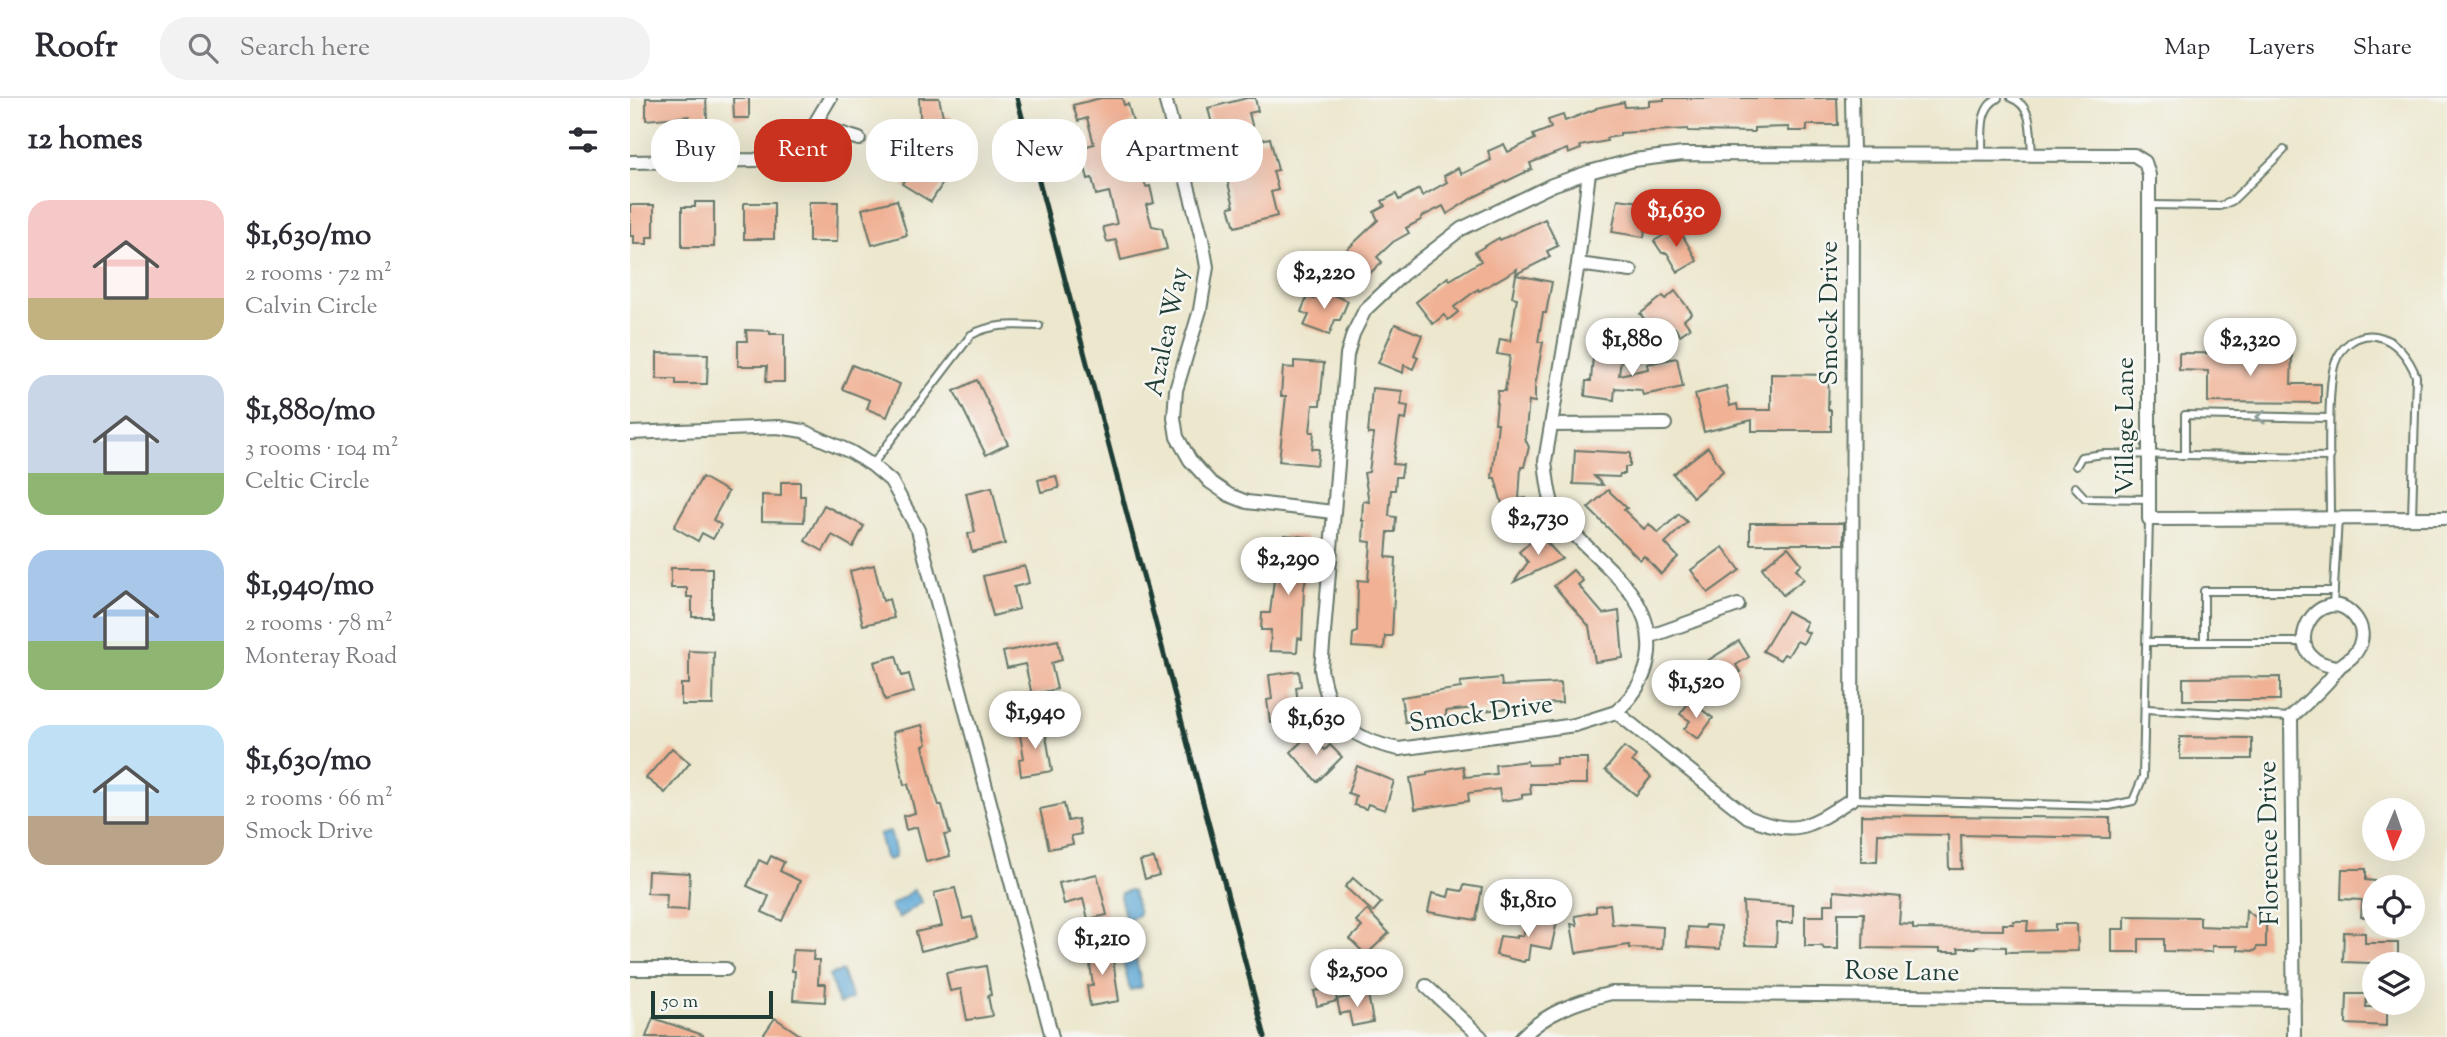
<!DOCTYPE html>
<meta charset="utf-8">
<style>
:root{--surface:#fff;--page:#f2f2f3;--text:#2b2b33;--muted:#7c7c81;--line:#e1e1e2;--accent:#c8321e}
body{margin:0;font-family:"Sorts Mill Goudy",serif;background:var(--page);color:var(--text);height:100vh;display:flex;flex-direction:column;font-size:26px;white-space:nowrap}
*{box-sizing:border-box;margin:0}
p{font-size:23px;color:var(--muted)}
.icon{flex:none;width:38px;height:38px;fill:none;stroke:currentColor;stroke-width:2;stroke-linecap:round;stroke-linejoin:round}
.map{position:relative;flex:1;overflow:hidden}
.details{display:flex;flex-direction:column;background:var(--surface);width:630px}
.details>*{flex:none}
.top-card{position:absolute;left:21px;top:21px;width:665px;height:63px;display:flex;gap:14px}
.needle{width:46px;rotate:182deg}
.controls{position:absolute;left:1732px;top:700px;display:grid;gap:14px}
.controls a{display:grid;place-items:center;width:63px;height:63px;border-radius:50%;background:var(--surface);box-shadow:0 7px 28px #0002;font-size:35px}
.scale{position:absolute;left:21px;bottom:18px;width:122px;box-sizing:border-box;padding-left:7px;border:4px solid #1f3d34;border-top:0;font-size:19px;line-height:24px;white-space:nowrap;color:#1f3d34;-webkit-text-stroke:5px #f6f6f2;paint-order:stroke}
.price{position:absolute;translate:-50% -60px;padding:0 16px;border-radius:24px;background:#fff;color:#222;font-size:23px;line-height:46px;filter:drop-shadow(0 2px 4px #0008)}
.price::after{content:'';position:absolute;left:50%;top:42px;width:21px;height:16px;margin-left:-10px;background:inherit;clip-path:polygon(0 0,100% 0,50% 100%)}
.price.active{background:var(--accent);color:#fff}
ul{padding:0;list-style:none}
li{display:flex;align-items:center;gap:21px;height:175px;padding:0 28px}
li span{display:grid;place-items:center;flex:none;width:196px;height:140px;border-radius:21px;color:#555}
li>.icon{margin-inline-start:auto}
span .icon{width:84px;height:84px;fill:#fffc;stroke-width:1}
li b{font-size:30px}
h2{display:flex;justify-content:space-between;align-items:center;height:84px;padding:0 28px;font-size:30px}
.chip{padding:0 24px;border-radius:28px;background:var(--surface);box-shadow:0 7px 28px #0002;font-size:24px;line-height:63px}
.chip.active{background:var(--accent);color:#fff}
header{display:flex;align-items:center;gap:42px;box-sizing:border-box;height:98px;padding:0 35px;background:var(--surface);border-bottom:2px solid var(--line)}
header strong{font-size:33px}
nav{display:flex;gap:38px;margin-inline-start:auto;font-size:24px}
.search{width:490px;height:63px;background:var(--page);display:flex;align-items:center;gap:18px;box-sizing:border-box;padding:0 24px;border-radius:28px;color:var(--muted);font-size:26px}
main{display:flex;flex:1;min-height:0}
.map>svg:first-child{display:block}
</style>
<header>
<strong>Roofr</strong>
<div class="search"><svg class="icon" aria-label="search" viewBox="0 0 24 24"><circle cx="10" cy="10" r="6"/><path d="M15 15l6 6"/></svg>Search here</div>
<nav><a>Map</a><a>Layers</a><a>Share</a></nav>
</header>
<main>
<section class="details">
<h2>12 homes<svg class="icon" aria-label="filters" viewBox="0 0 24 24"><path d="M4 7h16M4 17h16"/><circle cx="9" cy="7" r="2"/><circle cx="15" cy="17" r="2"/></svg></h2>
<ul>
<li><span style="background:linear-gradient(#f6c9c9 70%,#c2b280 0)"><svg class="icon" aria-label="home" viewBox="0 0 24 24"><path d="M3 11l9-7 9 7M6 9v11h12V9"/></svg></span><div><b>$1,630/mo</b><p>2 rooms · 72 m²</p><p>Calvin Circle</p></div></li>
<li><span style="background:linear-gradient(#c9d6e8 70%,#8fb573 0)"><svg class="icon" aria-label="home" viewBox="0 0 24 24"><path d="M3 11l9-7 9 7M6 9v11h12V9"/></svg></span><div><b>$1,880/mo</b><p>3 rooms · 104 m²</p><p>Celtic Circle</p></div></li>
<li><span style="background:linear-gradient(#a9c7e8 65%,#8fb573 0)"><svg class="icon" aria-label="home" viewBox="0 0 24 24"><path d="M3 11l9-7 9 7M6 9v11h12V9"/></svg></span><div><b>$1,940/mo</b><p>2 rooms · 78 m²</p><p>Monteray Road</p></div></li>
<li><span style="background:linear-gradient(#bfe0f5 65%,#b9a48a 0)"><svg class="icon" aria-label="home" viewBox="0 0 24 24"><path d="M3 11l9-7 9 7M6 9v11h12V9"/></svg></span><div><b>$1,630/mo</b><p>2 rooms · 66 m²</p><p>Smock Drive</p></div></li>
</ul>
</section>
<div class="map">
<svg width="1817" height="939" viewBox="0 0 1817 939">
<rect width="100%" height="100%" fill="#f6f6f2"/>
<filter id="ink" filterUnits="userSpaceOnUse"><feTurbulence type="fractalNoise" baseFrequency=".0143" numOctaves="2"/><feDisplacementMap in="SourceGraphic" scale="14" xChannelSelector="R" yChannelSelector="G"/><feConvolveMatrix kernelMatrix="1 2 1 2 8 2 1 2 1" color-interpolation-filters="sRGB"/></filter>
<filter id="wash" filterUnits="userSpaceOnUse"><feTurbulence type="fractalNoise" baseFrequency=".00686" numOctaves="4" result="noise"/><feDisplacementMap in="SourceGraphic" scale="28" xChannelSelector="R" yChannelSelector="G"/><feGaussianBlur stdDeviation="1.57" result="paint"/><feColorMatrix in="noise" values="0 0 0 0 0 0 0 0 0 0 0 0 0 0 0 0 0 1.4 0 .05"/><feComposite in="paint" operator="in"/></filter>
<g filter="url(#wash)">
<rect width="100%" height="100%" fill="#ece7cd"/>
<g fill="#5da7d5" stroke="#3e7284" stroke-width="2">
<path d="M260 733 266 756 264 760 258 762 255 759 249 736Z"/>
<path d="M284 792 292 804 269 820 260 808Z"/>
<path d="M500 792 503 793 509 815 507 818 498 821 495 819 490 798 491 795Z"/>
<path d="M506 861 512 889 500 892 493 864Z"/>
<path d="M212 873 222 901 209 906 199 877Z"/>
</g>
<g id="blocks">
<g fill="#f0b194">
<path d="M16 0H76L77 22H60L59 18 16 22Z"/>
<path d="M103 0H119V20H104Z"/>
<path d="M289 0H309L313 18H320L322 46 292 48Z"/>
<path d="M471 0H492L494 7 498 6 503 24 499 25 512 75 516 89 520 88 524 105 516 107 522 128 532 130 537 151 491 162 486 142 477 144 473 129 487 126 479 94 466 97 462 80 458 81 450 50 464 46 457 20 448 23 443 7Z"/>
<path d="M617 0H625L628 13 619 15 626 43 640 40 648 72 643 73 648 92 641 94 647 118 605 129 599 109 604 108 594 70 589 72 578 27 582 26 578 10Z"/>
<path d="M1034 0H1207L1208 27H1177V33H1159V29L1124 30V34L1058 33V31L990 35V38L976 40 977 43 950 48 951 51 938 56 937 51 900 65 902 71 844 99 817 116 813 108 791 119V122L776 130 779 135 763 144 747 159 752 164 738 177 736 175 727 183 706 162 748 122 744 114 755 108 752 103 766 96 769 102 789 91 792 98 817 84 814 78 828 70 832 76 861 62 858 53 874 46 878 54 905 41 903 37 921 30 918 22 933 17 935 23 966 11V10L994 4 995 9 1019 8V3L1034 2Z"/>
<path d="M293 62 318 77 301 104 272 86 281 71 295 79Z"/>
<path d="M988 101 1019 105 1014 139 982 134Z"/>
<path d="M267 102 277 137 242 147 232 111Z"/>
<path d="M65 104H84V149H52V109H65Z"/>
<path d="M179 104H208L207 144H179Z"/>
<rect x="114" y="105" width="30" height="36"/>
<path d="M0 107H24V139H17V146H4V138H0Z"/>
<path d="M915 121 928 148 917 153 920 159 886 176 887 171 849 193 848 191 824 209 828 214 818 222 814 217 803 226 786 204 818 179 820 182 851 163 845 154 869 140 870 142Z"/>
<path d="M1048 129 1067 163 1048 174 1037 155H1032L1024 143Z"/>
<path d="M886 177 922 184 916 215H913L908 244H913L905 288V304L899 303 895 341 899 349 894 369H891L889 401 896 400 898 409H901L906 427 886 432 884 440 877 416 875 417 865 380H862L868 325H865L868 293H875L880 258 867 256 870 241 880 243 887 200 882 199Z"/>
<path d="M688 191 718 203 710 222H705L699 237 674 228 679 217 671 214 677 199 684 201Z"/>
<path d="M1045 193 1062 215 1054 222 1060 230 1050 237 1045 230 1031 241 1010 216 1033 198 1036 201Z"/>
<path d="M765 226 792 237 784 257 788 259 783 271 774 267 773 275 748 265Z"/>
<path d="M116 232 140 233V236H154V284H136L137 268H108V243H117Z"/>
<path d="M27 255 78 256 77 286H46V281H27Z"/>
<path d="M1549 255 1662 256 1661 286H1691V305L1578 304V273L1549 272Z"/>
<path d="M963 258 991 261 989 277 1018 271 1017 266 1047 260 1053 289 1013 297 1011 292 985 290 984 302 955 298 956 283H961Z"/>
<path d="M664 263 694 265 690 307H683L680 334H684L682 351H689L687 367 649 363 656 298H651L653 269 664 270Z"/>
<path d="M222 267 270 286 257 319 237 311 240 302 212 291Z"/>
<path d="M1141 276 1199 277 1198 312H1201V333H1122V322L1074 334 1065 296 1096 288 1100 308 1107 306 1108 312H1141Z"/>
<path d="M347 282 378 346 356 357 324 293Z"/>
<path d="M742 290 772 293 771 307 778 308 776 322 770 321 763 366 773 367 771 379H766L765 392H761L759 418 766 419 765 434H758L756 459 766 460 762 538H755L754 551 722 549 723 536 727 534 728 482 738 483 741 444 733 443 734 423H732L733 403 739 404 734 375 739 374 744 336H738Z"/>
<path d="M1078 349 1093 373 1063 399 1043 376Z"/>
<path d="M945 352 1000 355V368L995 369V376H990L989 379 964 378 973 387 943 386Z"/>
<path d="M426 378 429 390 411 394 408 382Z"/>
<path d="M72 379 98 394 83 422 91 427 83 441 72 435 68 443 44 429Z"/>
<path d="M151 384H170V398H175L174 424 132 423V397L151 398Z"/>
<path d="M362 389 375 446 342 454 338 436 345 434 336 395Z"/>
<path d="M978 392 997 410 994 412 1014 431 1019 426 1028 435 1049 416 1057 424 1035 445 1048 459 1031 476 1014 458 1010 462 958 410Z"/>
<path d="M194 407 234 428 223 449 202 437 193 453 175 443Z"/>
<rect x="1120" y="425" width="94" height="21"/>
<path d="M909 436 932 461 884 484 898 464 889 454Z"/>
<path d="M654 437 676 439 675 450H678L677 458 680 460 674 490 672 541 668 540 667 554 640 553 641 532H631L632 515H640L646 465 651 466Z"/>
<path d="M1093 449 1110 472 1078 495 1061 472Z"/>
<path d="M1158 449 1172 466 1166 471 1174 481 1153 497 1132 470Z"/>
<path d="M244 467 253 503 259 501 264 520 233 527 220 473Z"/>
<path d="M395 468 399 485 384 489 389 511 363 518 353 478Z"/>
<path d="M41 470H82V519H62V499H57V490H41Z"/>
<path d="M943 472 953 483 948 487 973 516 989 513 993 560 965 564 959 528 924 488Z"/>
<path d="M1157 513 1177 524 1173 532 1179 535 1173 546 1167 543 1158 558 1154 556 1150 562 1133 553Z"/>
<path d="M428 542 432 562 421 565 427 591 402 597 395 566 377 570 373 554Z"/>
<path d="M1109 543 1119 559 1106 567 1110 574 1091 585 1077 563Z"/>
<path d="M59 553 84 554 83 607H51V586H59Z"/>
<path d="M266 558 272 578 279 576 284 594 255 602 244 564Z"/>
<path d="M669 573 671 588 666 589 670 622 640 625 637 602 642 601 639 577Z"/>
<path d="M1650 579V602H1553V580Z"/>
<path d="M871 580 872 588 931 585 932 605 905 606V610L888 609 845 614V610L816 613V618L775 624 771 599 831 590 830 584Z"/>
<path d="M1060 603 1083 620 1068 641 1054 631 1060 623 1050 616Z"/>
<path d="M414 626 422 673 391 678 389 661 394 660 389 631Z"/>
<path d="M292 627 297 646 293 648 304 693 309 707H312L320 736 314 737 320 758 296 764 287 729 276 732 273 718 285 715 278 686 274 687 263 634Z"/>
<path d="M679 636 695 652 700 647 712 659 687 684 661 654Z"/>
<path d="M1550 639 1622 640V661H1550Z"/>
<path d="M994 649 1006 658 1002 663 1021 679 1006 697 975 672Z"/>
<path d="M42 650 60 665 35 695 16 680Z"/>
<path d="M926 660H957V686H900L901 696 892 697V700L871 703 869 691 838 695 839 703 785 711 780 680 797 677V674L833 668 835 679 866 676 865 667 897 663 898 667 926 666Z"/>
<path d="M727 668 764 683 755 712 738 706 736 711 724 707 726 698 718 695Z"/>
<path d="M434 706 438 723 448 721 451 736 441 738 443 746 419 751 410 711Z"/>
<path d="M1231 717 1480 720V740L1331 737 1332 771H1319L1318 737 1248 736 1247 764H1231Z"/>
<path d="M141 758 154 764 150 773 170 783 152 823 132 814 139 798 117 788 129 762 137 766Z"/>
<path d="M524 760 529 777 515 781 510 763Z"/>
<path d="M1712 771H1736V782L1745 783V819H1731L1732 802 1711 801Z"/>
<path d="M18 773 60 775 58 812 36 811 37 796 17 795Z"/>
<path d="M467 776 477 817 458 821 453 801 434 806 429 785Z"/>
<path d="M723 780 751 805 743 814 715 789Z"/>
<path d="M834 787 852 790 846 822 798 814 802 795 818 799 820 791 832 793Z"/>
<path d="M325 790 333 821 342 819 347 839 291 853 286 834 312 828 304 795Z"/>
<path d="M1204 793 1271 799 1269 826 1283 827V831L1373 832V826H1383V823H1398L1397 833 1425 832V826H1447L1448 853 1376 854V849L1346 848V850H1328L1329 854H1310V851L1233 850 1234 815H1208V851H1194L1192 848H1175V818H1194V806H1204Z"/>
<path d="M1113 804 1163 807V825H1147L1146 848 1115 847Z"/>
<path d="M980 806 982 826 1033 829 1032 851 999 850V847L946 855 941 826 947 827 945 818 966 814V808Z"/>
<path d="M737 812 759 835 736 857 720 841 732 829 726 823Z"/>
<path d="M1616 812 1636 827V849H1627L1625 853 1608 852V848H1582V854L1534 853V841H1509V854H1482V831H1495V818L1570 819V828L1615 830Z"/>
<path d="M898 817 927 823 921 851 900 847 898 862H895L894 864 866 857 870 838 887 840V837L893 838Z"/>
<path d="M1075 827 1091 828 1090 851 1057 849 1058 829 1075 830Z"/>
<path d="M1714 834 1735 835V845H1768V866L1713 864Z"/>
<path d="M481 848 489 903 460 908 457 888 463 887 458 852Z"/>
<path d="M163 852 184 853 183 862H189L188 886H196L195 904 163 902 165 873H162Z"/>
<path d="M356 868 361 897 358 898 362 918 337 922 331 891 320 893 316 875Z"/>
<path d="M701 877 707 903 687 908 684 893 690 892 688 879Z"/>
<path d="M738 896 743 924 722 928 719 914 710 916 707 901Z"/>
<path d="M1717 896H1737L1736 909H1757V928L1716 926Z"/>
<path d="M23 920 73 937V939H16Z"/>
<path d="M145 920 173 939H132Z"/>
</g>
</g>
</g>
<g filter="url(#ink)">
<use href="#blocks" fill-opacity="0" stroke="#67786a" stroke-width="2"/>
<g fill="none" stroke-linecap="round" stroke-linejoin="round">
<defs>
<g id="service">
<path d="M1381 0C1404 8 1400 35 1402 56"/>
<path d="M1352 56C1353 35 1348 11 1368 0"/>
<path d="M1519 107 1590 108 1602 103 1654 52"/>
<path d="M1555 357V317L1699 320"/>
<path d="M242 367 341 237C363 225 385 227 409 228"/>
<path d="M1446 368 1451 359 1474 356 1700 359"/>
<path d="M1445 389 1455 400 1519 401"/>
<path d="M1700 420C1700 381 1698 341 1700 302 1701 290 1701 277 1705 265 1711 248 1727 235 1746 238 1766 242 1779 260 1786 278L1782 420"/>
<path d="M1703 507 1708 420"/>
<path d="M1517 544H1674"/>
<path d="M1574 544V493H1704"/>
<path d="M1516 611 1661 619"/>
<path d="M1222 701 1479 708 1503 703 1513 679 1519 421"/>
</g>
<g id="minor">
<path d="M535 0 572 141 577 169 570 212 546 292 544 320 547 339 560 362 580 384 599 397 617 404 703 414"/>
<path d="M1222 0 1223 55 1222 701C1179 728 1167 740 1118 719L986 614 945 627 769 651C719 641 699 621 691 571L717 257 723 236 735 212 773 176 831 131 922 87 959 74 1004 62 1053 56 1504 57 1515 64 1519 77V421L1817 420"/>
<path d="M184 27 229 41"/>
<path d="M0 64 126 62 164 45 184 27 200 0"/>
<path d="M959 74 948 166 915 363C917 379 918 396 924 411 929 422 940 431 948 440 981 473 1023 503 1019 554 1017 579 1004 598 986 614"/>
<path d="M948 166 1001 173"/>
<path d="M922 327 1035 326"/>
<path d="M0 335 148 329 173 333 221 354 242 367 261 383 288 432 422 939"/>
<path d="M1021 538 1108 507"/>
<path d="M0 871H96"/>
<path d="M796 888 851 939"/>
<path d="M892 939C917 914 948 903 982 895L1664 902"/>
<path d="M1664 939 1661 619C1674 607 1688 595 1700 581 1703 577 1706 572 1710 568 1718 562 1724 559 1729 549 1734 539 1732 528 1725 519 1691 477 1639 561 1708 569"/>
</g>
</defs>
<use href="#service" stroke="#67786a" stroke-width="10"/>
<use href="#minor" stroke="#67786a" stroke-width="16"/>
<use href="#service" stroke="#fff" stroke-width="6"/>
<use href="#minor" stroke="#fff" stroke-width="12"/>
<path stroke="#1f3d34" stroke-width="5" d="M387 0 635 939"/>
</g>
<defs><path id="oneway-chevron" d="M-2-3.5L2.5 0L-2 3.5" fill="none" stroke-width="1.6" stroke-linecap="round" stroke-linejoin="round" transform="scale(1.75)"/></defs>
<use stroke="#8f9e9a" href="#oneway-chevron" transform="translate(1631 319) rotate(-179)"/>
</g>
<g text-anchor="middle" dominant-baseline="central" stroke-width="5" stroke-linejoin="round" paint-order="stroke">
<g font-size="26" fill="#1f3d34" stroke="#f6f6f2">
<text transform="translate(1200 215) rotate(-90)">Smock Drive</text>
<text transform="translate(538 234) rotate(-78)">Azalea Way</text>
<text transform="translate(1496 328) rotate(-90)">Village Lane</text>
<text transform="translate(851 617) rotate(-8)">Smock Drive</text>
<text transform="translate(1640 745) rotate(-91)">Florence Drive</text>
<text transform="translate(1272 875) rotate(1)">Rose Lane</text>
</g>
</g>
</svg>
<div class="controls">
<a><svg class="needle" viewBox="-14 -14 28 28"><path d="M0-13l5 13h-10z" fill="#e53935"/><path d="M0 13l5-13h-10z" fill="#7c7c81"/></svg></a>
<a><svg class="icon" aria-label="locate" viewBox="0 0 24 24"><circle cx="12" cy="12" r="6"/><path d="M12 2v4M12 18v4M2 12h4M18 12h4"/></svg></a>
<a><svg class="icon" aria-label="layers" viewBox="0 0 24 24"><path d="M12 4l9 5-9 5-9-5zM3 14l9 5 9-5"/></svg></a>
</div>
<div class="scale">50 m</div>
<b class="price active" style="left:1046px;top:151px">$1,630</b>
<b class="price" style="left:694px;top:213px">$2,220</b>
<b class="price" style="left:1002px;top:280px">$1,880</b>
<b class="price" style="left:1620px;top:280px">$2,320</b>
<b class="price" style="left:908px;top:459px">$2,730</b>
<b class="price" style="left:658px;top:499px">$2,290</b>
<b class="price" style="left:1066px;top:622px">$1,520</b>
<b class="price" style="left:405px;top:653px">$1,940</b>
<b class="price" style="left:686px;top:659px">$1,630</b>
<b class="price" style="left:898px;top:841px">$1,810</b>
<b class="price" style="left:472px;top:879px">$1,210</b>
<b class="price" style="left:727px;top:911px">$2,500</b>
<div class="top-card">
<a class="chip">Buy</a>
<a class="chip active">Rent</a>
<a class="chip">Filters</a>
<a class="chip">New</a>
<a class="chip">Apartment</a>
</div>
</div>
</main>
